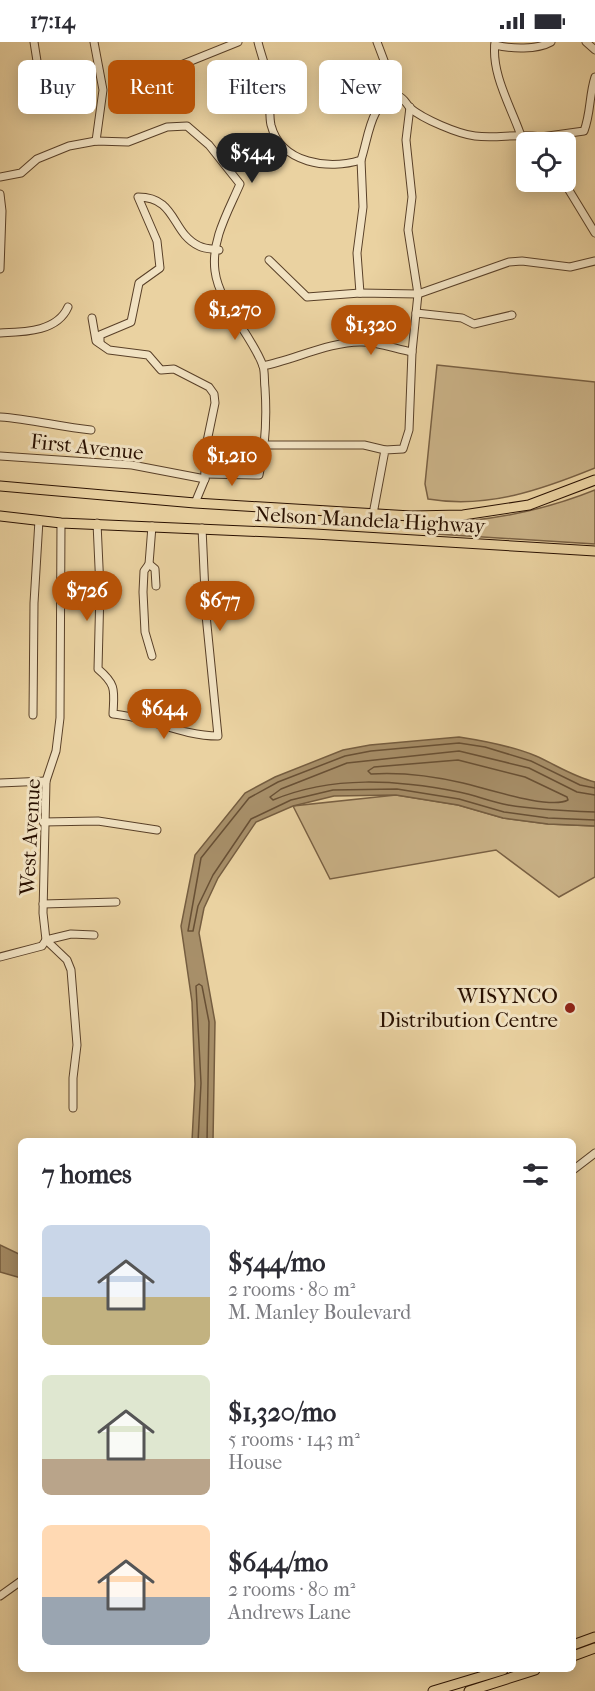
<!DOCTYPE html>
<meta charset="utf-8">
<style>
:root{--surface:#fff;--page:#f7f7f7;--text:#2b2b33;--muted:#7c7c81;--accent:#b45309}
body{margin:0;font-family:"IM FELL French Canon",serif;background:var(--page);color:var(--text);height:100vh;display:flex;flex-direction:column;font-size:22px;white-space:nowrap}
*{box-sizing:border-box;margin:0}
p{font-size:20px;color:var(--muted)}
.icon{flex:none;width:33px;height:33px;fill:none;stroke:currentColor;stroke-width:2;stroke-linecap:round;stroke-linejoin:round}
.map{position:relative;flex:1;overflow:hidden}
.side{position:absolute;left:18px;top:1096px;width:558px;height:534px;display:flex;flex-direction:column;background:var(--surface);border-radius:9px;box-shadow:0 3px 15px #0003}
.side>*{flex:none}
.banner{position:absolute;left:18px;top:18px;width:560px;height:54px;display:flex;gap:12px}
.buttons{position:absolute;left:516px;top:90px;display:grid;gap:12px}
.buttons a{display:grid;place-items:center;width:60px;height:60px;border-radius:9px;background:var(--surface);box-shadow:0 3px 15px #0003;font-size:30px}
.price{position:absolute;translate:-50% -51px;padding:0 14px;border-radius:21px;background:var(--accent);color:#fff;font-size:20px;line-height:39px;filter:drop-shadow(0 2px 3px #0008)}
.price::after{content:'';position:absolute;left:50%;top:36px;width:18px;height:14px;margin-left:-9px;background:inherit;clip-path:polygon(0 0,100% 0,50% 100%)}
.price.current{background:#222;color:#fff}
ul{padding:0;list-style:none}
li{display:flex;align-items:center;gap:18px;height:150px;padding:0 24px}
li span{display:grid;place-items:center;flex:none;width:168px;height:120px;border-radius:9px;color:#555}
li>.icon{margin-inline-start:auto}
span .icon{width:72px;height:72px;fill:#fffc;stroke-width:1}
li b{font-size:26px}
h2{display:flex;justify-content:space-between;align-items:center;height:72px;padding:0 24px;font-size:26px}
.tag{padding:0 21px;border-radius:9px;background:var(--surface);box-shadow:0 3px 15px #0003;font-size:21px;line-height:54px}
.tag.current{background:var(--accent);color:#fff}
.status{display:flex;justify-content:space-between;align-items:center;height:42px;padding:0 30px;background:var(--surface);direction:ltr}
.status svg{height:16px;fill:currentColor}
.map>svg:first-child{display:block}
</style>
<div class="status"><b>17:14</b><svg viewBox="0 0 49 12"><path d="M0 12V9h3v3zM5 12V6h3v6zM10 12V3h3v9zM15 12V0h3v12zM26 1h20v11H26zM47 4h2v5h-2z"/></svg></div>
<div class="map">
<svg width="595" height="1649" viewBox="0 0 595 1649">
<rect width="100%" height="100%" fill="#ead2a1"/>
<filter id="stains"><feTurbulence type="fractalNoise" baseFrequency=".00333" numOctaves="4"/><feColorMatrix values="0 0 0 0 .2 0 0 0 0 .09 0 0 0 0 .02 0 0 0 .5 -.17"/></filter>
<radialGradient id="worn" r=".72"><stop offset=".6" stop-color="#630" stop-opacity="0"/><stop offset="1" stop-color="#630" stop-opacity=".3"/></radialGradient>
<g fill="#c9b186" stroke="#796043" stroke-width="1.5">
<path d="M437 323 595 340V426C541 448 487 467 428 457L425 442Z"/>
<path d="M595 448V502L436 492 430 487 435 481C491 479 543 469 595 448Z"/>
<path d="M396 753 458 763 503 776 548 782 595 784V835L559 855 496 808 330 837 293 764Z"/>
</g>
<g fill="#a8906a" stroke="#755d40" stroke-width="1.5">
<path d="M459 695C485 699 512 704 536 714 556 723 574 735 595 740V784L548 782 503 776 458 763 396 753 334 754 293 764 256 780 218 836 204 866 199 891 215 980 213 1099H192L195 1042 192 960 181 884 195 813 245 751 275 735 343 708 370 703Z"/>
<path d="M0 1203 21 1213V1236L0 1230Z"/>
</g>
<g fill="none" stroke-linecap="round" stroke-linejoin="round">
<g stroke="#685035" stroke-width="1.5">
<path d="M458 718 525 735 567 755 568 758C550 768 485 746 463 741 433 734 402 730 371 732L368 729 374 725Z"/>
<path d="M595 746 580 743 531 719 485 705 459 701 371 709 345 714 278 740 249 756 201 816 188 889H193L198 864 213 833 251 777 291 758 333 748 397 747 459 757 504 770 548 776 595 778"/>
<path d="M595 753 577 750 529 726 459 709 347 721 281 747 270 755 273 758C333 733 397 738 459 750 475 753 491 760 508 763 537 768 566 769 595 770"/>
<path d="M198 1100 201 1041 196 944 199 942 202 944 209 980 207 1100"/>
</g>
<defs>
<g id="minor">
<path d="M34 0 40 38"/>
<path d="M94 0 103 48 96 99"/>
<path d="M258 0C261 13 267 27 269 41 272 54 268 70 271 83 281 122 329 128 361 118 369 94 370 60 397 53"/>
<path d="M377 0 397 53C405 57 405 60 410 66 423 77 458 92 475 94 497 97 517 91 541 95L544 100"/>
<path d="M495 0C491 31 510 63 520 91"/>
<path d="M586 0 595 8"/>
<path d="M495 3C511 7 537 8 551 0"/>
<path d="M161 31 238 0"/>
<path d="M541 95 584 89C591 71 589 53 595 35"/>
<path d="M0 135 21 131 37 117 69 104 96 99 128 100 167 85 187 84 209 103 240 142C228 170 211 198 215 229 219 262 252 293 263 324 265 330 264 339 265 346 267 377 266 403 259 433L205 432"/>
<path d="M564 140 595 191"/>
<path d="M0 152 2 169 0 227"/>
<path d="M269 218 307 255 360 251 418 252 509 220 522 219 570 225 595 219"/>
<path d="M360 251 357 211 363 165 361 118"/>
<path d="M416 271 462 276 474 282 512 273"/>
<path d="M92 276 96 299 109 308 148 313 161 328 174 327 209 345 214 352 215 361 205 409V437L195 461"/>
<path d="M0 291C24 290 57 290 68 265"/>
<path d="M100 301V293L131 280 139 241 160 226 157 199 138 155C177 155 171 191 199 204 205 207 213 207 219 208"/>
<path d="M263 324C293 318 332 299 362 300 378 300 396 307 412 310"/>
<path d="M0 375C31 377 60 385 91 388"/>
<path d="M266 403H364L385 408"/>
<path d="M0 414 132 423 205 437"/>
<path d="M373 472 385 408 403 407 409 388 412 310 418 252 408 188 412 155 406 98 410 65"/>
<path d="M61 481 60 676 56 709 46 739 43 871 46 898 67 918 71 928 77 1003 73 1036V1066"/>
<path d="M97 481 100 547 98 627C117 643 114 649 113 672 149 675 181 694 218 694L206 573 202 486"/>
<path d="M152 484 149 522 144 529 143 550 145 590 152 614"/>
<path d="M149 522 155 527 156 544"/>
<path d="M33 673 34 561 39 478"/>
<path d="M0 741 46 739"/>
<path d="M43 780 98 779 157 788"/>
<path d="M43 862 116 860"/>
<path d="M0 915 42 904 46 898 71 892 94 893"/>
<path d="M573 1128 595 1111"/>
<path d="M0 1554 21 1539"/>
</g>
<g id="highway">
<path d="M0 444 195 461 411 474 463 473 529 463 595 438"/>
<path d="M0 474 61 481 315 492 595 509"/>
<path d="M573 1603 595 1595"/>
<path d="M573 1614 595 1606"/>
<path d="M433 1649 503 1628"/>
<path d="M469 1649 535 1628"/>
</g>
</defs>
<use href="#minor" stroke="#594028" stroke-width="9"/>
<use href="#highway" stroke="#291000" stroke-width="11"/>
<use href="#minor" stroke="#f1e2c2" stroke-width="7"/>
<use href="#highway" stroke="#ead2a1" stroke-width="9"/>
</g>
<circle fill="#8f2418" stroke="#f1e2c2" stroke-width="2" cx="570" cy="966" r="6"/>
<g text-anchor="middle" dominant-baseline="central" stroke-width="6" stroke-linejoin="round" paint-order="stroke">
<g font-size="21" fill="#291000" stroke="#f1e2c2">
<text transform="translate(87 405) rotate(6)">First Avenue</text>
<text transform="translate(370 478) rotate(3)">Nelson Mandela Highway</text>
<text transform="translate(30 795) rotate(-87)">West Avenue</text>
</g>
<g font-size="21" fill="#291000" stroke="#f1e2c2" text-anchor="end">
<text x="558" y="954">WISYNCO<tspan x="558" dy="24">Distribution Centre</tspan></text>
</g>
</g>
<rect width="100%" height="100%" filter="url(#stains)"/>
<rect width="100%" height="100%" fill="url(#worn)"/>
</svg>
<div class="buttons">
<a><svg class="icon" aria-label="locate" viewBox="0 0 24 24"><circle cx="12" cy="12" r="6"/><path d="M12 2v4M12 18v4M2 12h4M18 12h4"/></svg></a>
</div>
<b class="price current" style="left:252px;top:142px">$544</b>
<b class="price" style="left:235px;top:299px">$1,270</b>
<b class="price" style="left:371px;top:314px">$1,320</b>
<b class="price" style="left:232px;top:445px">$1,210</b>
<b class="price" style="left:87px;top:580px">$726</b>
<b class="price" style="left:220px;top:590px">$677</b>
<b class="price" style="left:164px;top:698px">$644</b>
<div class="banner">
<a class="tag">Buy</a>
<a class="tag current">Rent</a>
<a class="tag">Filters</a>
<a class="tag">New</a>
</div>
<section class="side">
<h2>7 homes<svg class="icon" aria-label="filters" viewBox="0 0 24 24"><path d="M4 7h16M4 17h16"/><circle cx="9" cy="7" r="2"/><circle cx="15" cy="17" r="2"/></svg></h2>
<ul>
<li><span style="background:linear-gradient(#c9d6e8 60%,#c2b280 0)"><svg class="icon" aria-label="home" viewBox="0 0 24 24"><path d="M3 11l9-7 9 7M6 9v11h12V9"/></svg></span><div><b>$544/mo</b><p>2 rooms · 80 m²</p><p>M. Manley Boulevard</p></div></li>
<li><span style="background:linear-gradient(#dfe7d0 70%,#b9a48a 0)"><svg class="icon" aria-label="home" viewBox="0 0 24 24"><path d="M3 11l9-7 9 7M6 9v11h12V9"/></svg></span><div><b>$1,320/mo</b><p>5 rooms · 143 m²</p><p>House</p></div></li>
<li><span style="background:linear-gradient(#ffd9b3 60%,#9aa5b1 0)"><svg class="icon" aria-label="home" viewBox="0 0 24 24"><path d="M3 11l9-7 9 7M6 9v11h12V9"/></svg></span><div><b>$644/mo</b><p>2 rooms · 80 m²</p><p>Andrews Lane</p></div></li>
</ul>
</section>
</div>
